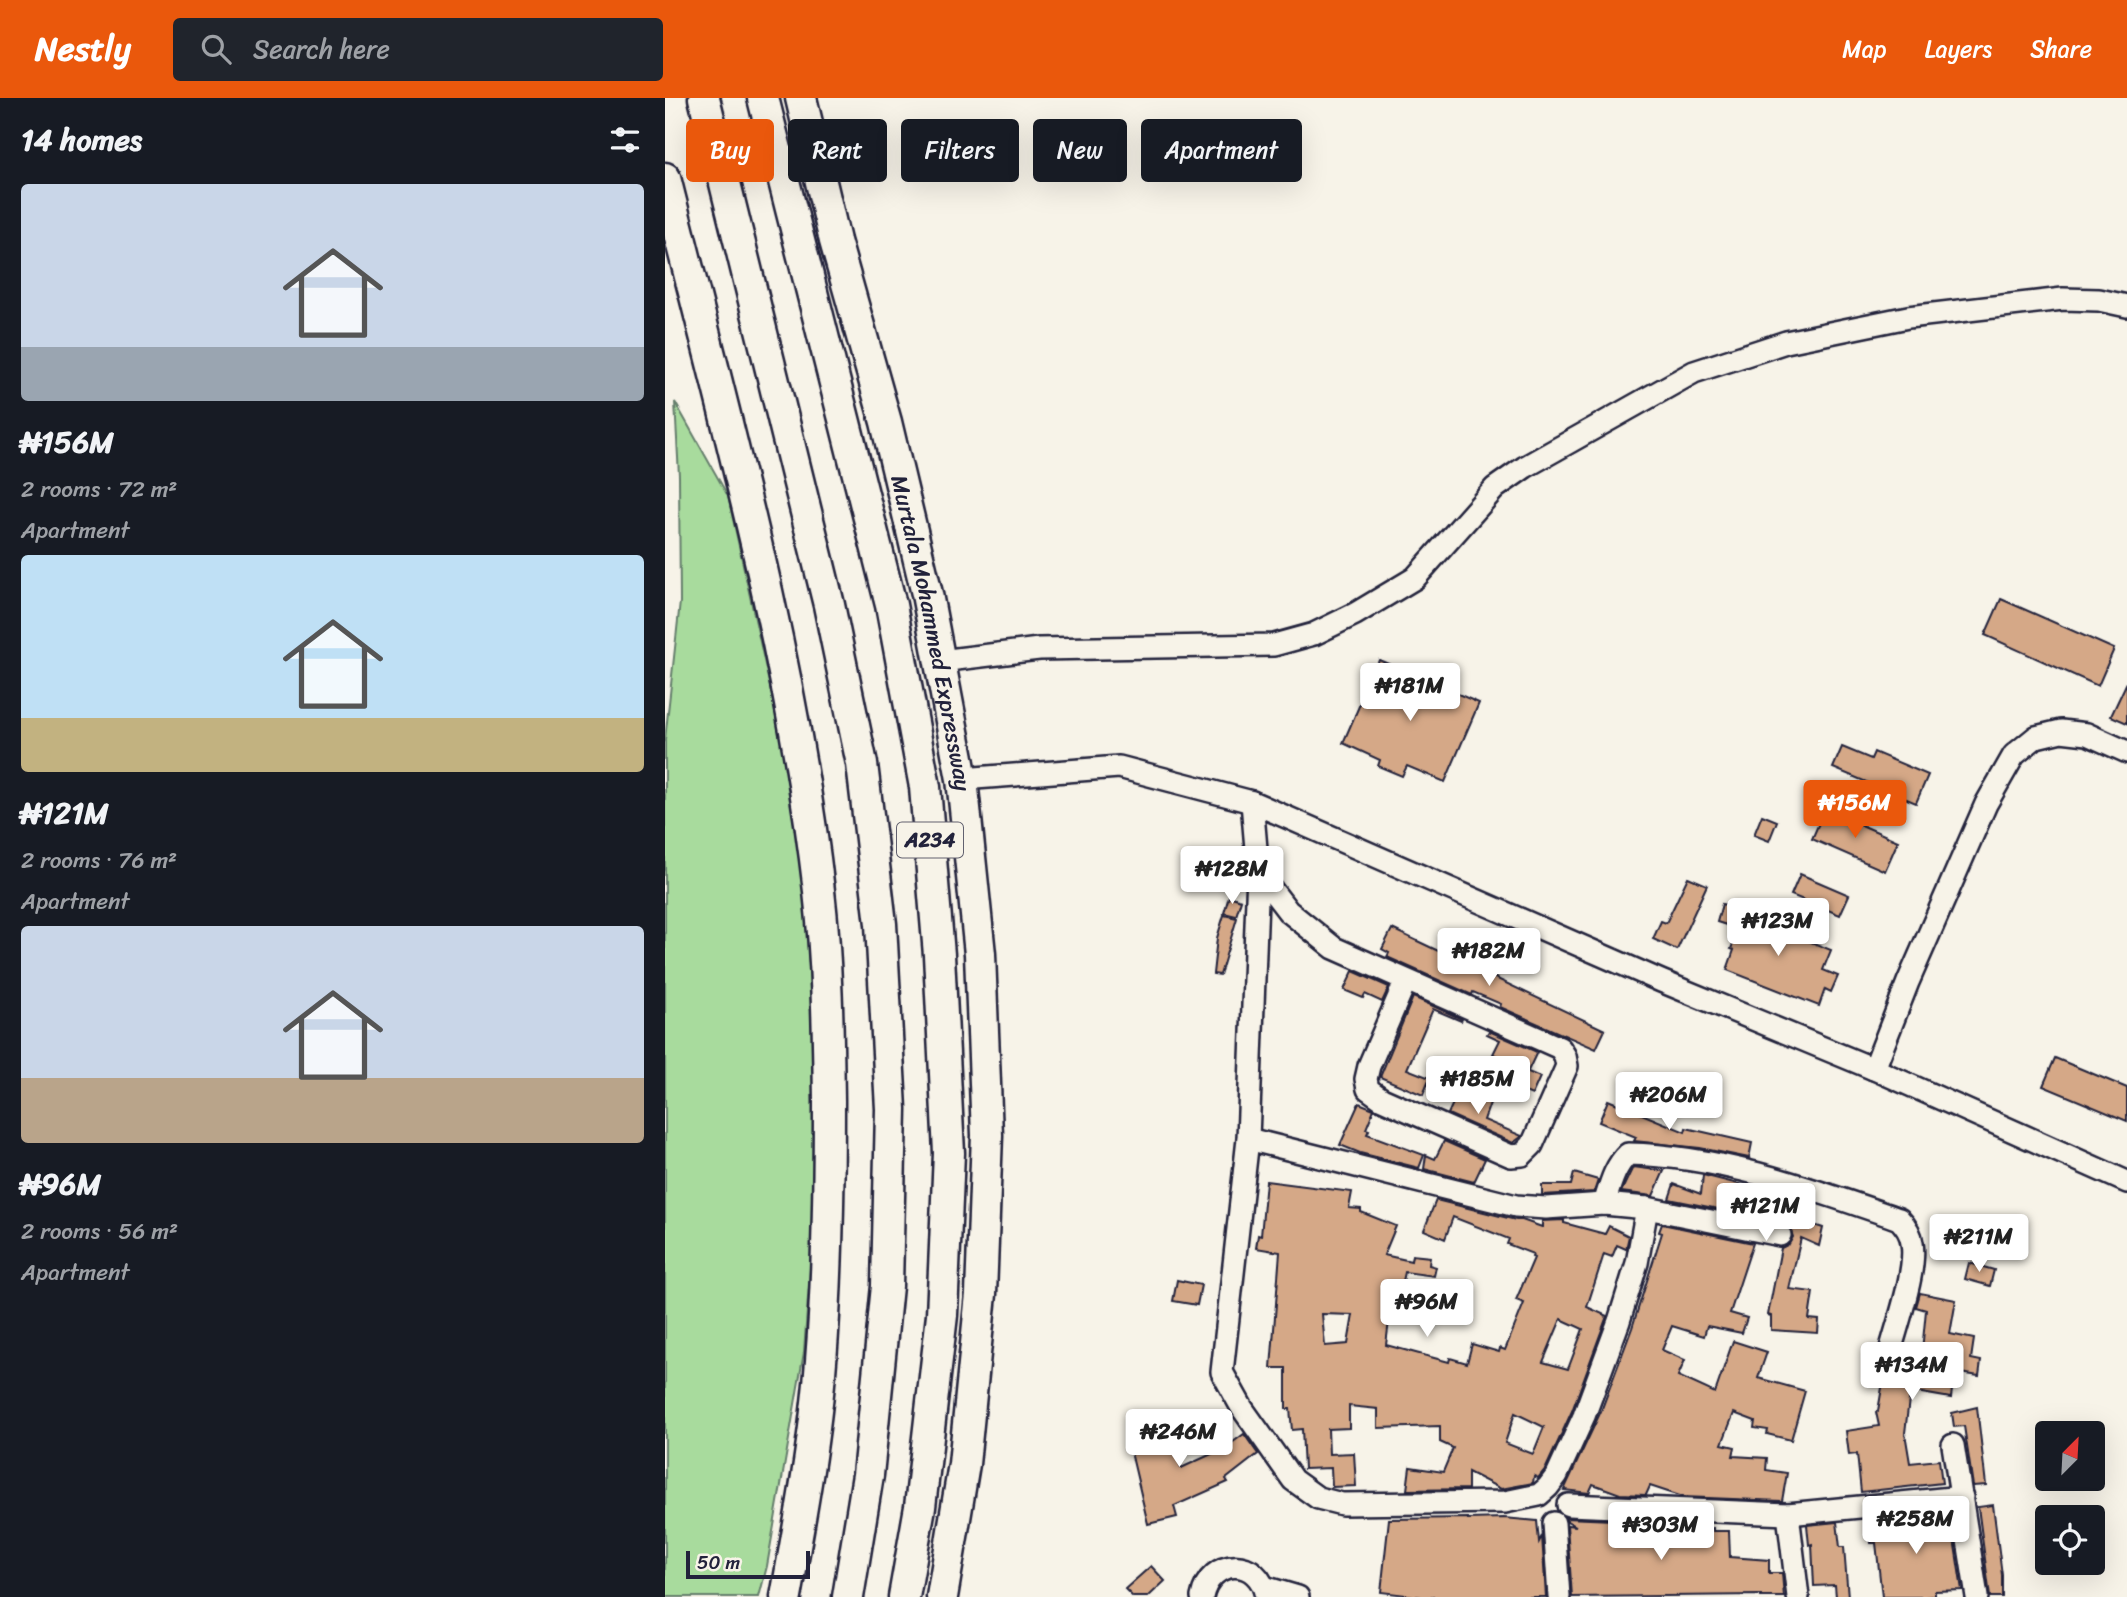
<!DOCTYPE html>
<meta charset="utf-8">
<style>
:root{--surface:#171b24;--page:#20242c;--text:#f1f3f6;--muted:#9ea1a6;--accent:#ea580c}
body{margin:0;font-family:Sriracha,sans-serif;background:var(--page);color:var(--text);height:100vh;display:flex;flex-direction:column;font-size:26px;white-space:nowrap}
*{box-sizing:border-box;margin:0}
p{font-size:23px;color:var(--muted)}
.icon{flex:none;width:38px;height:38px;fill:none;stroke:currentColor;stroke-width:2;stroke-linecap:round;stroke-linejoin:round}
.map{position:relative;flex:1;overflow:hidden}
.drawer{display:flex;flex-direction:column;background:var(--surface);width:665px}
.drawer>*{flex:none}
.top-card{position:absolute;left:21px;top:21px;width:665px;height:63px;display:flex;gap:14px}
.needle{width:46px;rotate:24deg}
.tools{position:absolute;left:1370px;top:1323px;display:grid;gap:14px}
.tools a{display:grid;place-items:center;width:70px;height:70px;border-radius:7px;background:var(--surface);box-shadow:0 7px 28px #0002;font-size:35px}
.scale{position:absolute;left:21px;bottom:18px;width:124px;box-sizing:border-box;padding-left:7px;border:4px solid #22223b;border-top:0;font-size:19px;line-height:24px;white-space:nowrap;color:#22223b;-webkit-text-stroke:5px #f7f3e8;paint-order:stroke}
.price{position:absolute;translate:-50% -60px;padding:0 16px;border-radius:7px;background:#fff;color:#222;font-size:23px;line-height:46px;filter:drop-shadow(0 2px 4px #0008)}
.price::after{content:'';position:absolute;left:50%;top:42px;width:21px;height:16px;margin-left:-10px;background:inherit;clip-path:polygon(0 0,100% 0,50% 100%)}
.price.current{background:var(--accent);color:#fff}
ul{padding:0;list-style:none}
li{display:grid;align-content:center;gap:14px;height:371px;padding:0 21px}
li span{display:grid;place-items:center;height:217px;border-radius:7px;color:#555}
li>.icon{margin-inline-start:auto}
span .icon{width:126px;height:126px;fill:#fffc;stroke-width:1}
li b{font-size:30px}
h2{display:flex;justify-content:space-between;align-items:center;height:84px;padding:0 21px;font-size:30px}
.tag{padding:0 24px;border-radius:7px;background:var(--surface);box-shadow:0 7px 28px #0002;font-size:24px;line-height:63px}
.tag.current{background:var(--accent);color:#fff}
header{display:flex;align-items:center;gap:42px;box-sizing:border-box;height:98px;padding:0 35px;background:var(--accent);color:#fff}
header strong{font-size:33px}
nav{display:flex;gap:38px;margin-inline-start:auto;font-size:24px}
.search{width:490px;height:63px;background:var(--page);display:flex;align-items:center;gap:18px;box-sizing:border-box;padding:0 24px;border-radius:7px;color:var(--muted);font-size:26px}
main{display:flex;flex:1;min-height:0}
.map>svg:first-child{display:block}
</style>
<header>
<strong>Nestly</strong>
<div class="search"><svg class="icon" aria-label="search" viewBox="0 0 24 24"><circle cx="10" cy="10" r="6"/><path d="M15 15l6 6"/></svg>Search here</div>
<nav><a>Map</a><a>Layers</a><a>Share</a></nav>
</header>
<main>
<section class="drawer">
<h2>14 homes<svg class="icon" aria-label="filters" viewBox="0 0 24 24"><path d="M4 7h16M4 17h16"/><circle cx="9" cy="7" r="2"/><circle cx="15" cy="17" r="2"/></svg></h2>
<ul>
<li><span style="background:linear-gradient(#c9d6e8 75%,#9aa5b1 0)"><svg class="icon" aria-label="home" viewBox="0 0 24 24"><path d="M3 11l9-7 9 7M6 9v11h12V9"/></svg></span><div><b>₦156M</b><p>2 rooms · 72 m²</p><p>Apartment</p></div></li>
<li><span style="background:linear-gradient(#bfe0f5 75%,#c2b280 0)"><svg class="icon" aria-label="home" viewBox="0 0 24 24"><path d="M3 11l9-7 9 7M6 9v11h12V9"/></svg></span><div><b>₦121M</b><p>2 rooms · 76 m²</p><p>Apartment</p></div></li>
<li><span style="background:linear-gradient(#c9d6e8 70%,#b9a48a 0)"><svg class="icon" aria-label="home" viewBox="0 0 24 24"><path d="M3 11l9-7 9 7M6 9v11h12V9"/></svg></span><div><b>₦96M</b><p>2 rooms · 56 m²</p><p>Apartment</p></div></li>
</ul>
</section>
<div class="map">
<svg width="1462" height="1499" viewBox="0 0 1462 1499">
<rect width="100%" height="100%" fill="#f7f3e8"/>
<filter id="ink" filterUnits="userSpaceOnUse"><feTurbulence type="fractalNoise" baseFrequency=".0143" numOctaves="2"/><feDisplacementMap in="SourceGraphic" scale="14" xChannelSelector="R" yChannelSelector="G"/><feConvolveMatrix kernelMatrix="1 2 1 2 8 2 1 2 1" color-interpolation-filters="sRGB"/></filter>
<g filter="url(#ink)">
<path fill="#a8db9d" stroke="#657e6c" stroke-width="2" d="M10 304 63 398 115 635 140 797 154 1049 139 1254 102 1468 94 1499H0V642L15 504 14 378Z"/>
<g fill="#d5a887" stroke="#22223b" stroke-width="2" fill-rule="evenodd">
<path d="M1336 501 1449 551 1433 588 1320 537Z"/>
<path d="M714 562 814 605 780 684 742 668 737 678 713 668 715 662 678 645Z"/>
<path d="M1462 584V625L1446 618Z"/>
<path d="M1177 649 1206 661 1209 654 1263 677 1251 705 1168 670Z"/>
<path d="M1160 711 1233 743 1220 773 1147 741Z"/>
<path d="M1097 717 1112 723 1104 743 1089 737Z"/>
<path d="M1135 776 1184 797 1175 817 1126 797Z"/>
<path d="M1023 779 1042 787 1012 852 988 841 996 823 1001 825Z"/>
<path d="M564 798 576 802 571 818 559 815Z"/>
<path d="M1057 806 1070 810 1069 813 1166 852 1158 872 1173 878 1166 894 1160 891 1154 908 1062 872 1069 852 1066 851 1074 831 1052 824Z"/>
<path d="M559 817 572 820 555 877 548 876 552 840Z"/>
<path d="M727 831 940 932 931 951 835 909 836 906 808 894 807 897 722 859 724 855 717 851Z"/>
<path d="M688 873 724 889 717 904 700 896 698 900 679 892Z"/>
<path d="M748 899 797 921 796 923 768 911 742 971 765 980 758 997 715 979Z"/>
<path d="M824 933 872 954 863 973 828 956 835 942 822 936Z"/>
<path d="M1390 960 1462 990V1023L1378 988Z"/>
<path d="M856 971 875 979 867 997 848 989Z"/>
<path d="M794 992 825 1005 819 1022 857 1038 856 1039 848 1045 783 1016Z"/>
<path d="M943 1002 1020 1034 1021 1030 1087 1045 1084 1060 1035 1050 969 1043 971 1039 934 1024Z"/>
<path d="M694 1005 709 1011 701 1031 704 1032 702 1036 759 1057 754 1070 695 1055 675 1047Z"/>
<path d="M779 1043 820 1061 809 1084 759 1071 761 1057 770 1061Z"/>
<path d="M968 1069 999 1073 988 1098 956 1094Z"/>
<path d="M909 1075 933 1082 929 1094 877 1097V1087H906Z"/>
<path d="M1038 1077 1132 1101 1128 1120 1158 1130 1154 1148 1136 1140 1124 1191 1148 1194 1144 1221 1154 1222 1153 1235 1106 1232V1218L1103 1217 1116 1150 1124 1146 1128 1139 1124 1128 1118 1124 1004 1101 1009 1086 1036 1096Z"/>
<path d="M601 1083 687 1094 684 1110 696 1111V1114L731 1128 719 1157 746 1163 747 1157 765 1159 764 1167 771 1169 769 1178 740 1174 734 1201 744 1203 740 1218 725 1215 721 1247 784 1264 785 1260 802 1265 807 1246 834 1254 835 1250 840 1252 859 1205 851 1202 869 1160 867 1159 868 1156 842 1146 844 1141 788 1119 780 1141 759 1132 771 1102 851 1122H857L877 1129V1123L899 1122V1125L940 1136 944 1128 964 1138 961 1151 952 1147 947 1159 939 1156 922 1209 942 1218 907 1313 881 1370 873 1380 869 1378 868 1385 836 1391 803 1374V1391L742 1392 745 1369 778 1374 788 1350 775 1344V1328L713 1330V1311L684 1308V1330L663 1331 664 1356 689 1355 691 1388 667 1389 666 1370 639 1371 637 1331 627 1332 625 1311H621V1270H606L615 1154 591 1150 593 1137 596 1138ZM657 1216 688 1217 683 1246 660 1248ZM896 1221 918 1231 903 1271 878 1264ZM850 1315 879 1329 868 1356 840 1345Z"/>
<path d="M997 1126 1088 1145 1065 1215 1082 1220 1077 1235 1042 1228 1039 1238 1007 1228 997 1252 1020 1262 1013 1278 1050 1295 1068 1243 1102 1254 1093 1280 1140 1293 1126 1342 1102 1336 1103 1332 1089 1330 1090 1323 1069 1315 1057 1346 1070 1349 1068 1358 1102 1360 1101 1372 1122 1375 1117 1403 1018 1399 985 1388 981 1397 955 1396 928 1386 924 1395 899 1392 936 1313 967 1230 997 1135 994 1134Z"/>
<path d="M1304 1165 1329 1172 1325 1188 1300 1181Z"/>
<path d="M512 1182 536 1187 532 1207 508 1203Z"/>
<path d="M1255 1195 1291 1202 1285 1236 1309 1241 1306 1261 1316 1263 1314 1278 1289 1274 1286 1300 1245 1293 1240 1335 1245 1365 1274 1362 1277 1385 1196 1394 1192 1356 1184 1357 1181 1333 1214 1328 1211 1314 1213 1313 1220 1272 1229 1274 1230 1266 1235 1263 1239 1251 1257 1253 1261 1212 1251 1209Z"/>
<path d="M1312 1309 1321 1387 1308 1388 1299 1328 1289 1329 1287 1315Z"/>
<path d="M501 1319 516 1370 560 1350 579 1336 593 1356 561 1381 563 1384 509 1408 512 1419 483 1426 466 1354 470 1353V1322H488Z"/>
<path d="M1328 1407 1337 1477V1499H1325L1313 1409Z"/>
<path d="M1285 1415 1297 1492 1270 1493V1498L1260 1499H1217L1211 1445H1206L1205 1421 1258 1417V1422Z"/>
<path d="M803 1420V1421L839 1420 872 1423 874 1444 877 1438 881 1499H757L716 1494 724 1421Z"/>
<path d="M901 1420 995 1424V1426L1023 1425V1431L1048 1430V1433H1064L1065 1459 1104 1462V1475H1117L1119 1499H1096V1497L907 1499 902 1427 911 1428 902 1423Z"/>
<path d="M1172 1424 1175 1449H1179L1183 1499H1171L1170 1487 1149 1488 1147 1446 1144 1447 1142 1427Z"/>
<path d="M486 1468 500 1483 483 1499H468L460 1491Z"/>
</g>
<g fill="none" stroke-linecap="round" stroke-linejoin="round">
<defs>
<g id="minor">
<path d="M275 563 374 551 609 547 649 536 690 516 750 480 830 390 860 369 1029 274 1121 244 1243 219 1398 201 1434 202 1462 208"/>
<path d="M297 681 454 669 587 704 996 883 1209 971 1462 1084"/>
<path d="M587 704 593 774 623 813 669 850 895 950 900 958 902 968 867 1047 857 1057 846 1058 717 1001 703 991 701 981 704 968 741 882"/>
<path d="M593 774 583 1041 557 1274 577 1310 628 1382 653 1400 677 1406 840 1404 874 1397 883 1389 892 1377 919 1318 954 1223 972 1165 982 1110"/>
<path d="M1209 971 1243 884 1321 706 1349 657 1371 639 1396 633 1422 636 1462 654"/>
<path d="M583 1041 851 1108 881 1110 939 1106 982 1110 1115 1137"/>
<path d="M939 1106C945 1088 949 1069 963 1056 1057 1058 1147 1091 1234 1121 1240 1127 1246 1136 1247 1145 1252 1171 1232 1227 1225 1254"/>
<path d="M1288 1347 1312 1499"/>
<path d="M903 1407 1123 1416 1297 1399"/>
<path d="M1123 1416 1133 1499"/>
<path d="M889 1425 894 1499"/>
<path d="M599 1489 633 1499"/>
<path d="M537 1499C545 1459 595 1458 601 1499"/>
</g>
<g id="highway">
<path d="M39 0 164 507 197 666 216 826 226 1011 222 1188 203 1377 183 1499"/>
<path d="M98 0 226 507 260 689 274 857 284 1055 277 1217 255 1409 239 1499"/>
<path id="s1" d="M136 0 170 143 221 324 262 496 297 681 315 856 322 1037 316 1196 299 1366 277 1499"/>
<path d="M0 80C59 316 126 551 154 793 162 862 163 933 164 1003 164 1090 163 1176 156 1263 150 1341 135 1422 121 1499"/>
</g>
</defs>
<use href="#minor" stroke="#22223b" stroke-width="26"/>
<use href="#highway" stroke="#22223b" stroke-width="35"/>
<use href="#minor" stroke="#f7f3e8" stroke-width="21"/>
<use href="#highway" stroke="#f7f3e8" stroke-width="30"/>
</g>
</g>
<g text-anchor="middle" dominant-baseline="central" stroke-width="6" stroke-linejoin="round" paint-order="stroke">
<rect fill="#f7f3e8" stroke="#62616f" stroke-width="2" x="232" y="724.5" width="66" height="35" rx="5"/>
<g font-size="21" font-weight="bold" fill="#22223b">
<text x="265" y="742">A234</text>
</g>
<g font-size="23" fill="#22223b" stroke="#f7f3e8">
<text stroke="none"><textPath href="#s1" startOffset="551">Murtala Mohammed Expressway</textPath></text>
</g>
</g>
</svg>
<div class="tools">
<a><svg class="needle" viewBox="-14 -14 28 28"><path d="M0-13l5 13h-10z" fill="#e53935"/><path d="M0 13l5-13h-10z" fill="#9ea1a6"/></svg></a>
<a><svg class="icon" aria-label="locate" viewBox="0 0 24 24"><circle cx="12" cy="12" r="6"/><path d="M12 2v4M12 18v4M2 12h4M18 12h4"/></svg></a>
</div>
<div class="scale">50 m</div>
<b class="price" style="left:745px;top:625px">₦181M</b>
<b class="price current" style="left:1190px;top:742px">₦156M</b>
<b class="price" style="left:567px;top:808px">₦128M</b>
<b class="price" style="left:1113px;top:860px">₦123M</b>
<b class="price" style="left:824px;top:890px">₦182M</b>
<b class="price" style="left:813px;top:1018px">₦185M</b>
<b class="price" style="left:1004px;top:1034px">₦206M</b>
<b class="price" style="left:1101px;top:1145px">₦121M</b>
<b class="price" style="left:1314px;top:1176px">₦211M</b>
<b class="price" style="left:762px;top:1241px">₦96M</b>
<b class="price" style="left:1247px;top:1304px">₦134M</b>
<b class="price" style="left:514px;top:1371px">₦246M</b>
<b class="price" style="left:1251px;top:1458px">₦258M</b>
<b class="price" style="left:996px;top:1464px">₦303M</b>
<div class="top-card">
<a class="tag current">Buy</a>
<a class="tag">Rent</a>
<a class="tag">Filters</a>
<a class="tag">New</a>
<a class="tag">Apartment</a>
</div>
</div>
</main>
